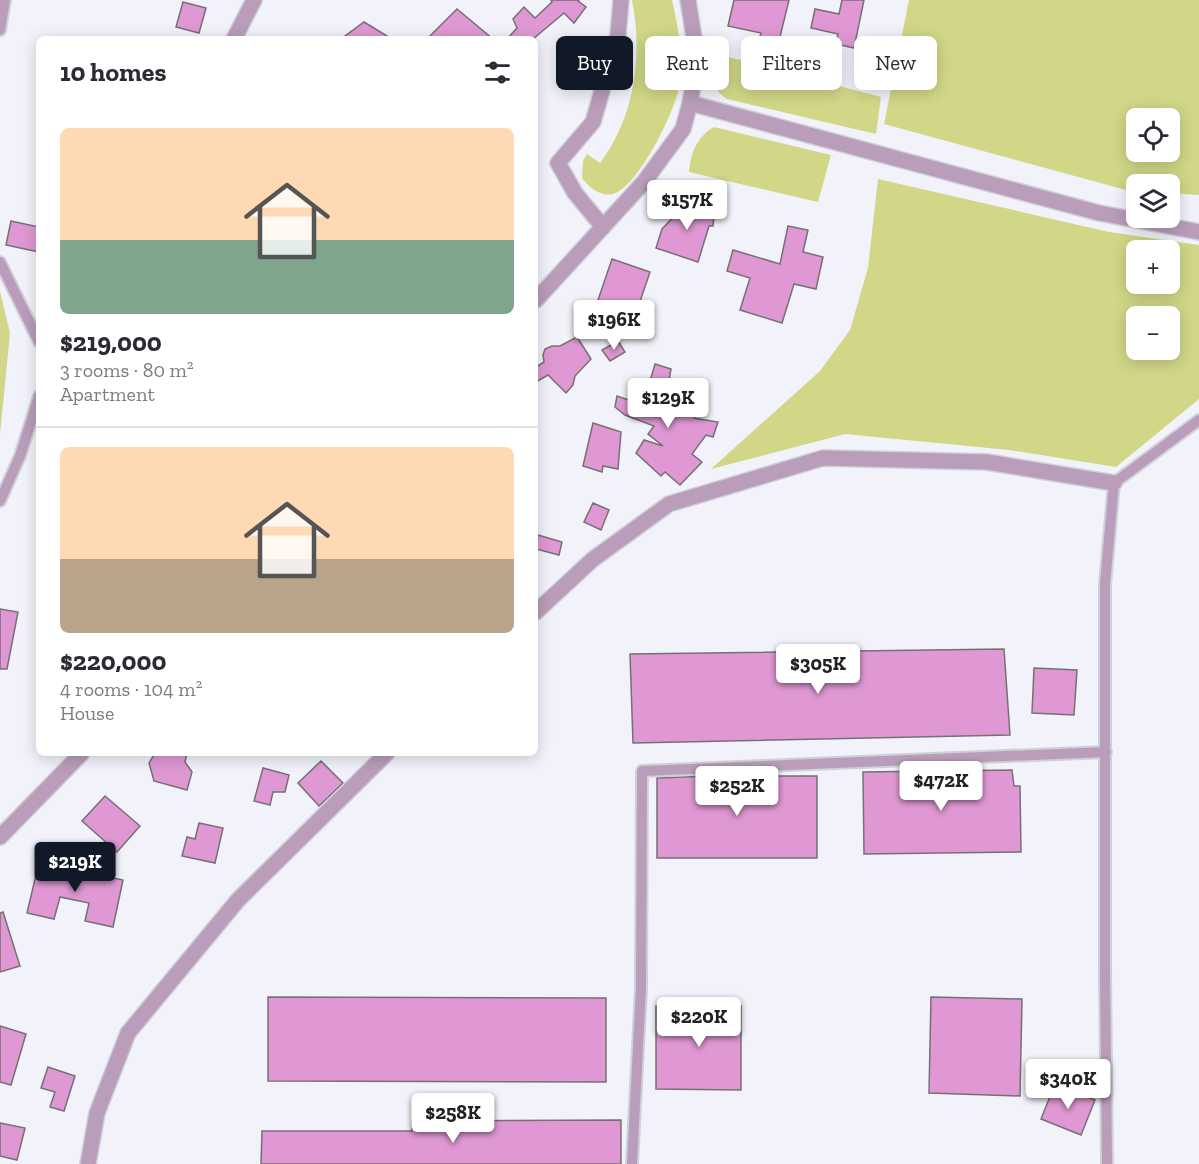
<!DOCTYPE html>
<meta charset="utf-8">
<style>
:root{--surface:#fff;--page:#f7f7f7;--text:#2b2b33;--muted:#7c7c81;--line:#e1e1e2;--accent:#111827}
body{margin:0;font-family:"Zilla Slab",serif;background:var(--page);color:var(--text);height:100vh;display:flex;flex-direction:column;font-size:22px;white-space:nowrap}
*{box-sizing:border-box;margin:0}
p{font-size:20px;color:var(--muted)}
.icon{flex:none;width:33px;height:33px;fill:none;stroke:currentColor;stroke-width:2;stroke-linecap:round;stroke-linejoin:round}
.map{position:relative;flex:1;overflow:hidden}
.panel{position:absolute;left:36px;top:36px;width:502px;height:720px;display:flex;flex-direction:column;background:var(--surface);border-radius:9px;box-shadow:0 3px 15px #0003}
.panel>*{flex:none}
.banner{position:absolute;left:556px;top:36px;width:552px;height:54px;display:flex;gap:12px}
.controls{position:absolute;left:1126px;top:108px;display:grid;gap:12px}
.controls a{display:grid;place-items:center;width:54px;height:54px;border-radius:9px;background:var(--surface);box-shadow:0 3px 15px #0003;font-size:30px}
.price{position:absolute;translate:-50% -51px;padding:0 14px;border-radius:6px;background:#fff;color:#222;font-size:20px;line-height:39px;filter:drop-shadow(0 2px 3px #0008)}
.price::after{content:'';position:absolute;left:50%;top:36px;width:18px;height:14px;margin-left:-9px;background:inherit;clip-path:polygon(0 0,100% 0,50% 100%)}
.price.on{background:var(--accent);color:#fff}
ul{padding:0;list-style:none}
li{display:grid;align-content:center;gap:12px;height:318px;padding:0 24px}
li+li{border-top:2px solid var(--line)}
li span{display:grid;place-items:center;height:186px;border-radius:9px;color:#555}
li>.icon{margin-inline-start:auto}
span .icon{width:108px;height:108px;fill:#fffc;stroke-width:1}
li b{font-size:26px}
h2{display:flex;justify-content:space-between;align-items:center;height:72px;padding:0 24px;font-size:26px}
.pill{padding:0 21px;border-radius:9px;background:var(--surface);box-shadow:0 3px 15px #0003;font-size:21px;line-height:54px}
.pill.on{background:var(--accent);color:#fff}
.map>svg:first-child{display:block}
</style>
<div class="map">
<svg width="1199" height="1164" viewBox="0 0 1199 1164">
<rect width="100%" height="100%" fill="#f2f2fa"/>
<g fill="#d1d787" fill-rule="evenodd">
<path d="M632 0H672C679 29 684 62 678 91 673 115 637 188 613 194 600 197 589 187 582 178L583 161 587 154 600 163C635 117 643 55 632 0Z"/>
<path d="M909 0H1199V195L1170 193V184H1137V191L1126 190 884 124ZM1170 118V152H1137V118Z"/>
<path d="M713 53 881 97 876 134 727 99C709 88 714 72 713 53Z"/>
<path d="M714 127 831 155 818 202 689 172C690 155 697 136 714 127Z"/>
<path d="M878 179 1109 232 1199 245V399L1116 467 1009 450 845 434 711 469 820 371 850 330 868 268ZM1137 250H1170V284H1137ZM1170 316V350H1137V316Z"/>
<path d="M0 291 10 333 0 434Z"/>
</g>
<g fill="#df98d3" stroke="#767075" stroke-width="1.5">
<path d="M551 0H579L578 1 586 7 574 23 564 13 533 39H507L517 28 513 19 524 7 535 18 552 2Z"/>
<path d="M734 0H789L778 45 759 40 761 33 728 26Z"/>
<path d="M842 0H864L854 48 836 44 838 34 811 28 815 9 839 14Z"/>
<path d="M183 2 206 8 199 33 176 27Z"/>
<path d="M457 9 493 39H427Z"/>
<path d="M364 22 392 39H341Z"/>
<path d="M687 203 715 206 713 226H709L698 262 656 248 662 229Z"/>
<path d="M11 221 39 227V252L6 245Z"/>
<path d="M788 226 808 230 803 252 823 257 816 289 794 284 782 323 740 310 750 278 727 271 733 250 780 264Z"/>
<path d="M612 259 650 272 634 319 596 306Z"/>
<path d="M577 337 591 359 575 376 573 385 566 393 548 375 536 382V367L544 362 543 355 545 349 552 346H560Z"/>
<path d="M618 341 625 352 610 361 602 350Z"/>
<path d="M655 364 671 369 665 403 694 411V418L718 422 713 437 706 435 692 454 702 462 680 485 665 472 661 476 636 453 644 440 663 446 648 434 654 426 625 415 615 407 617 396 643 405Z"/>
<path d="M593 423 621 432 618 469 603 466 602 472 583 466Z"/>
<path d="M593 503 609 510 601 530 584 522Z"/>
<path d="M538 535 562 542 559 555 536 549Z"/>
<path d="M0 609 18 612 7 669H0Z"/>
<path d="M1004 649 1010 735 633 743 630 654Z"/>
<path d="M1034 668 1077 670 1074 715 1032 713Z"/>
<path d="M155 753H187L185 762 192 772 187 790 154 781 149 763Z"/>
<path d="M321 761 343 783 319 806 298 783Z"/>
<path d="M263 768 289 775 285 792H273L270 805 254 801Z"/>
<path d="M1012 770 1014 786H1020L1021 852 864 854 863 772Z"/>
<path d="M711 776H817V858H657V778Z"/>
<path d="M105 796 140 826 117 852 82 821Z"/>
<path d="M199 823 223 828 215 863 182 856 187 837 195 839Z"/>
<path d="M39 862 123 880 113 927 85 921 89 903 60 897 54 919 27 913Z"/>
<path d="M3 912 20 966 0 972V913Z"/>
<path d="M268 997 606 998V1082L268 1081Z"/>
<path d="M931 997 1022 999 1020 1096 929 1093Z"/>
<path d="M656 1006H741V1090L656 1089Z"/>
<path d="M0 1026 26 1034 11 1085 0 1082Z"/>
<path d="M48 1067 75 1076 64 1111 50 1107 55 1092 41 1088Z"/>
<path d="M1055 1084 1095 1100 1081 1135 1041 1119Z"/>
<path d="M621 1120V1164H261L262 1131H412V1121Z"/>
<path d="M0 1123 25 1128 17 1160 0 1156Z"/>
</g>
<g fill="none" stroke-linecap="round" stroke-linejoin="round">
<defs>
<g id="service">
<path d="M0 30 5 0"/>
<path d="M0 262 39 342"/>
<path d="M0 501 20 456 39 396"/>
<path d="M632 1164 641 988 642 771 1106 752"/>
<path d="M1107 1164 1105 972V584L1114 483 1199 420"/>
</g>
<g id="minor">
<path d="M234 39 254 0"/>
<path d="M603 227 575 193 558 163 593 122 618 35 621 0"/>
<path d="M536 300 644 182 683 129 690 103 695 75V44L688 0"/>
<path d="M536 612 592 560 669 504 823 458 987 462 1114 483"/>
<path d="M0 837 82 753"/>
<path d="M88 1164 97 1113 128 1033 238 900 387 753"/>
</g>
<path id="tertiary" d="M690 103 1099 213 1199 232"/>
</defs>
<use href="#service" stroke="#d0d0d7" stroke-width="14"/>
<use href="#minor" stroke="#d0d0d7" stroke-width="18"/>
<use href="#tertiary" stroke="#d0d0d7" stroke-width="18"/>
<use href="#service" stroke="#b99dba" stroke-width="10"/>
<use href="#minor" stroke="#b99dba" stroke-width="15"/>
<use href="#tertiary" stroke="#b99dba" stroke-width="15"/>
</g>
</svg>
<div class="controls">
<a><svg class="icon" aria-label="locate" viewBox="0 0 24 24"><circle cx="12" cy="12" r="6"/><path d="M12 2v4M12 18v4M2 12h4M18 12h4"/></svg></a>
<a><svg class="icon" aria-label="layers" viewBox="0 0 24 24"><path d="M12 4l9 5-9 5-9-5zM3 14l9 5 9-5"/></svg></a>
<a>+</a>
<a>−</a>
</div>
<b class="price" style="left:687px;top:231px">$157K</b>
<b class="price" style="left:614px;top:351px">$196K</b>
<b class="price" style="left:668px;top:429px">$129K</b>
<b class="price" style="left:818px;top:695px">$305K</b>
<b class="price" style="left:941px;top:812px">$472K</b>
<b class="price" style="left:737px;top:817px">$252K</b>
<b class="price on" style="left:75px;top:893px">$219K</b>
<b class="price" style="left:699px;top:1048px">$220K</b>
<b class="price" style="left:1068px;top:1110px">$340K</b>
<b class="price" style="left:453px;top:1144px">$258K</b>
<div class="banner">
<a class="pill on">Buy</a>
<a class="pill">Rent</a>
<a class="pill">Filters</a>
<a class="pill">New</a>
</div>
<section class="panel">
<h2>10 homes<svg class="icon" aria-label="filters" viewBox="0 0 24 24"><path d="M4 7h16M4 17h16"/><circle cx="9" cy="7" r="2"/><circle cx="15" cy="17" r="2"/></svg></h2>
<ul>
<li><span style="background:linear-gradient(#ffd9b3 60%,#7fa58c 0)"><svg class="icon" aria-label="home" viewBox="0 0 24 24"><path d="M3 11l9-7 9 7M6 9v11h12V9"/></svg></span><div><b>$219,000</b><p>3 rooms · 80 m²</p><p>Apartment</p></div></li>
<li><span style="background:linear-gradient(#ffd9b3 60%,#b9a48a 0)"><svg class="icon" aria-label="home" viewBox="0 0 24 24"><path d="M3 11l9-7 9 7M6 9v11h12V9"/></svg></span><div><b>$220,000</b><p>4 rooms · 104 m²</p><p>House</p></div></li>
</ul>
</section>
</div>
